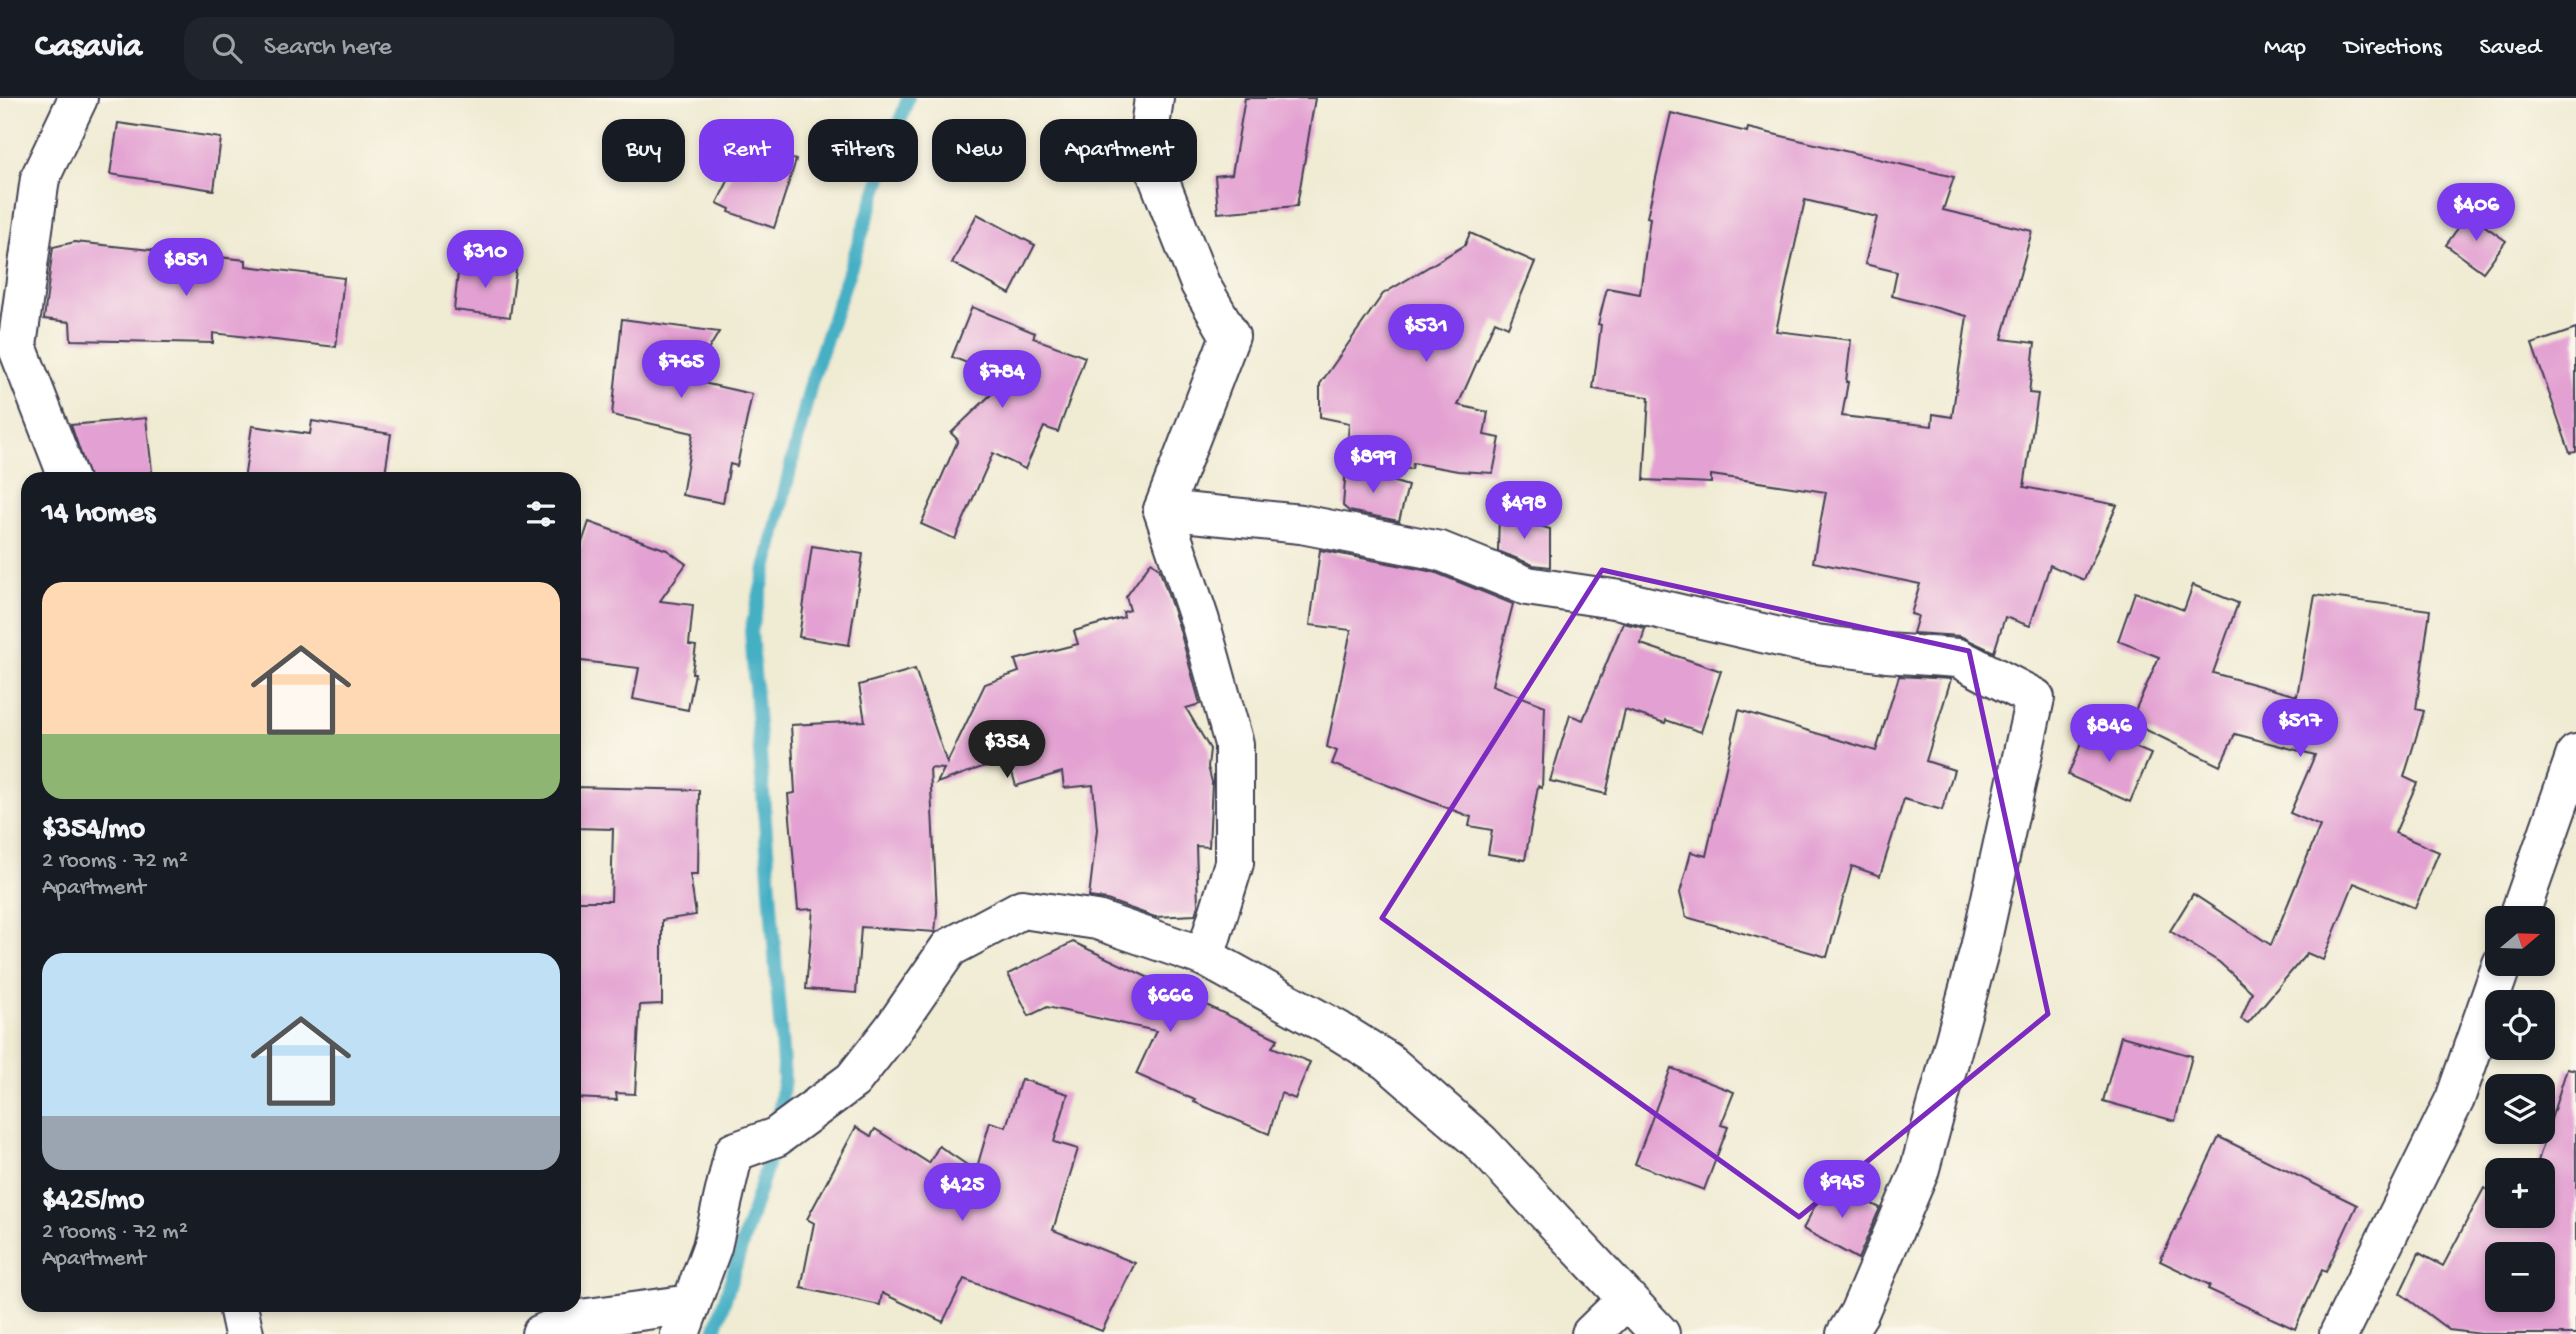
<!DOCTYPE html>
<meta charset="utf-8">
<style>
:root{--surface:#171b24;--page:#20242c;--text:#f1f3f6;--muted:#9ea1a6;--line:#363941;--accent:#7c3aed}
body{margin:0;font-family:"Gochi Hand",sans-serif;background:var(--page);color:var(--text);height:100vh;display:flex;flex-direction:column;font-size:26px;white-space:nowrap}
*{box-sizing:border-box;margin:0}
p{font-size:23px;color:var(--muted)}
.icon{flex:none;width:38px;height:38px;fill:none;stroke:currentColor;stroke-width:2;stroke-linecap:round;stroke-linejoin:round}
.map{position:relative;flex:1;overflow:hidden}
.drawer{position:absolute;left:21px;top:374px;width:560px;height:840px;display:flex;flex-direction:column;background:var(--surface);border-radius:21px;box-shadow:0 4px 10px #0003}
.drawer>*{flex:none}
.top-card{position:absolute;left:602px;top:21px;width:665px;height:63px;display:flex;gap:14px}
.needle{width:46px;rotate:71deg}
.buttons{position:absolute;left:2485px;top:808px;display:grid;gap:14px}
.buttons a{display:grid;place-items:center;width:70px;height:70px;border-radius:14px;background:var(--surface);box-shadow:0 4px 10px #0003;font-size:35px}
.price{position:absolute;translate:-50% -60px;padding:0 16px;border-radius:24px;background:var(--accent);color:#fff;font-size:23px;line-height:46px;filter:drop-shadow(0 2px 4px #0008)}
.price::after{content:'';position:absolute;left:50%;top:42px;width:21px;height:16px;margin-left:-10px;background:inherit;clip-path:polygon(0 0,100% 0,50% 100%)}
.price.on{background:#222;color:#fff}
ul{padding:0;list-style:none}
li{display:grid;align-content:center;gap:14px;height:371px;padding:0 21px}
li span{display:grid;place-items:center;height:217px;border-radius:21px;color:#555}
li>.icon{margin-inline-start:auto}
span .icon{width:126px;height:126px;fill:#fffc;stroke-width:1}
li b{font-size:30px}
h2{display:flex;justify-content:space-between;align-items:center;height:84px;padding:0 21px;font-size:30px}
.tag{padding:0 24px;border-radius:21px;background:var(--surface);box-shadow:0 4px 10px #0003;font-size:24px;line-height:63px}
.tag.on{background:var(--accent);color:#fff}
header{display:flex;align-items:center;gap:42px;box-sizing:border-box;height:98px;padding:0 35px;background:var(--surface);border-bottom:2px solid var(--line)}
header strong{font-size:33px}
nav{display:flex;gap:38px;margin-inline-start:auto;font-size:24px}
.search{width:490px;height:63px;background:var(--page);display:flex;align-items:center;gap:18px;box-sizing:border-box;padding:0 24px;border-radius:21px;color:var(--muted);font-size:26px}
.map>svg:first-child{display:block}
</style>
<header>
<strong>Casavia</strong>
<div class="search"><svg class="icon" aria-label="search" viewBox="0 0 24 24"><circle cx="10" cy="10" r="6"/><path d="M15 15l6 6"/></svg>Search here</div>
<nav><a>Map</a><a>Directions</a><a>Saved</a></nav>
</header>
<div class="map">
<svg width="2576" height="1236" viewBox="0 0 2576 1236">
<rect width="100%" height="100%" fill="#fbf7ec"/>
<filter id="ink" filterUnits="userSpaceOnUse"><feTurbulence type="fractalNoise" baseFrequency=".0143" numOctaves="2"/><feDisplacementMap in="SourceGraphic" scale="14" xChannelSelector="R" yChannelSelector="G"/><feConvolveMatrix kernelMatrix="1 2 1 2 8 2 1 2 1" color-interpolation-filters="sRGB"/></filter>
<filter id="wash" filterUnits="userSpaceOnUse"><feTurbulence type="fractalNoise" baseFrequency=".00686" numOctaves="4" result="noise"/><feDisplacementMap in="SourceGraphic" scale="28" xChannelSelector="R" yChannelSelector="G"/><feGaussianBlur stdDeviation="1.57" result="paint"/><feColorMatrix in="noise" values="0 0 0 0 0 0 0 0 0 0 0 0 0 0 0 0 0 1.4 0 .05"/><feComposite in="paint" operator="in"/></filter>
<g filter="url(#wash)">
<rect width="100%" height="100%" fill="#f0ebd3"/>
<g fill="none" stroke-linecap="round" stroke-linejoin="round">
<path stroke="#45afc4" stroke-width="14" d="M714 1236 776 1039 784 981 751 533 811 285 908 0"/>
</g>
<g id="blocks">
<g fill="#e3a0d2" fill-rule="evenodd">
<path d="M1245 0H1315L1297 108 1218 115 1215 78 1232 76Z"/>
<path d="M1671 15 1747 34 1748 30 1954 79 1943 112 2032 133 2002 241 2035 245 2029 295 2038 296 2024 389 2117 407 2084 482 2050 467 2030 528 2005 519 1994 554 1960 538 1913 535 1918 518 1911 516 1920 486 1813 464 1826 394 1711 377V385L1644 382 1649 299 1593 291 1601 227 1598 226 1607 190 1640 196 1650 120 1647 119ZM1805 102 1877 119 1865 166 1897 174 1892 198 1967 218 1952 319 1933 316 1932 328 1842 318 1848 284H1846L1851 242 1776 233Z"/>
<path d="M118 25 221 40 214 92 110 76Z"/>
<path d="M747 45 796 62 774 130 729 114 730 111 717 105Z"/>
<path d="M977 116 1035 147 1010 196 952 165Z"/>
<path d="M2468 116 2506 143 2483 174 2446 147Z"/>
<path d="M1470 135 1535 164 1508 229 1495 223 1458 307 1488 314 1484 337 1500 340 1493 375 1458 373 1413 365 1412 371 1346 368 1349 325 1320 319V286L1383 196 1465 147Z"/>
<path d="M75 144 246 162V168L344 180 336 249 213 235V245L71 242 70 224 44 221 53 149Z"/>
<path d="M459 165 516 171 510 219 454 212Z"/>
<path d="M972 209 1035 235 1033 240 1085 259 1058 334 1044 329 1025 371 993 355 955 441 921 426 958 342 951 335 1007 281 952 259Z"/>
<path d="M622 221 719 234 690 282 752 296 737 368 730 366 723 405 682 397 693 335 612 317Z"/>
<path d="M2576 231V354L2570 355 2532 246Z"/>
<path d="M146 320 153 382H90L71 327Z"/>
<path d="M312 323 391 336 384 382H244L252 328 310 336Z"/>
<path d="M1346 369 1408 388 1399 423 1349 413 1343 408Z"/>
<path d="M1499 416 1550 431V469L1533 467 1498 453Z"/>
<path d="M589 424 667 452 686 466 660 503 693 507 689 547 696 548 692 575H695L688 612 633 601 639 570 574 562V468Z"/>
<path d="M812 448 863 456 849 547 799 539Z"/>
<path d="M1320 452 1434 474 1513 506 1492 587 1545 608 1542 690 1538 688 1525 762 1488 756 1492 732 1469 728 1471 719 1332 666 1337 653 1327 649 1351 532 1310 527Z"/>
<path d="M1151 464 1159 470 1179 529 1200 606 1186 610 1210 651 1208 669 1212 684 1209 749 1196 748 1198 807 1195 817 1155 819 1104 801 1089 799 1097 731 1093 687 1064 690 1062 674 1016 688 1008 660 937 685 944 671 930 670 937 814 935 834 861 829 856 895 806 891 813 811 798 812 788 696 795 695 791 627 865 623 859 587 915 571 947 665 985 586 1019 574 1015 562 1078 546 1074 533 1124 519 1123 514 1130 512 1126 499Z"/>
<path d="M2193 487 2238 505 2213 575 2297 598 2315 497 2430 512 2416 611 2424 613 2404 679 2417 685 2395 735 2439 754 2415 810 2354 785 2323 862 2307 855 2248 925 2241 921 2252 894 2219 864 2170 833 2193 796 2271 847 2320 728 2290 715 2315 657 2235 636 2220 668 2130 624 2159 559 2118 543 2135 494 2184 512Z"/>
<path d="M1623 525 1645 530 1641 546 1721 573 1701 634 1666 622 1665 625 1625 612 1606 696 1550 683 1570 617 1583 622Z"/>
<path d="M1899 578 1951 581 1926 663 1954 672 1942 712 1904 701 1880 778 1852 768 1827 859 1686 819 1680 795 1691 754 1706 758 1739 612 1876 653Z"/>
<path d="M2088 629 2151 656 2130 704 2068 677Z"/>
<path d="M574 689 699 692 698 776H690L696 817 662 822V906L640 907 635 996 616 995 617 1002 574 1000V803H611L613 731 574 730Z"/>
<path d="M1073 844 1278 941 1272 949 1310 964 1295 1001 1281 995 1269 1036 1194 1004 1195 1002 1136 976 1156 933 1047 909 1029 918 1008 876Z"/>
<path d="M2121 938 2192 958 2175 1023 2103 1003Z"/>
<path d="M1671 970 1734 994 1721 1027 1728 1029 1704 1092 1635 1066Z"/>
<path d="M2567 970 2576 972V1236H2482L2449 1232 2400 1195 2419 1155 2443 1168 2484 1090 2497 1097V1118H2543V1073H2535ZM2497 1157H2543V1202H2497Z"/>
<path d="M1021 981 1068 996 1054 1044 1078 1051 1053 1132 1135 1165 1102 1233 964 1181 943 1224 882 1195 880 1207 801 1190 814 1125 807 1121 856 1029 871 1038 875 1031 929 1065 939 1048 976 1073 990 1024 1006 1029Z"/>
<path d="M2219 1039 2357 1107 2326 1174 2322 1172 2295 1231 2208 1191 2210 1187 2160 1163Z"/>
<path d="M1828 1083 1880 1110 1858 1161 1803 1131Z"/>
</g>
</g>
</g>
<g filter="url(#ink)">
<use href="#blocks" fill-opacity="0" stroke="#414052" stroke-width="2"/>
<g fill="none" stroke-linecap="round" stroke-linejoin="round">
<defs>
<g id="minor">
<path d="M1154 0 1147 51 1200 186 1230 238 1163 412 1200 523 1234 646V765L1205 859"/>
<path d="M69 382 17 248 40 80 78 0"/>
<path d="M1163 412 1301 426 1440 453 1527 488 1620 502 1801 544 1886 555 1958 560 2035 600 1980 850 1919 1074 1859 1215 1846 1236"/>
<path d="M2518 821 2576 656"/>
<path d="M238 1208 244 1236"/>
<path d="M541 1236 573 1222 691 1206"/>
<path d="M680 1236 712 1149 734 1054 776 1039 853 982 893 931 949 850 1022 811 1097 822 1205 859 1339 933 1387 963 1480 1044 1660 1236"/>
<path d="M1591 1236 1627 1201"/>
<path d="M2339 1236 2455 1001 2502 866"/>
</g>
</defs>
<use href="#minor" stroke="#414052" stroke-width="42"/>
<use href="#minor" stroke="#fff" stroke-width="38"/>
</g>
</g>
<path fill="none" stroke="#7b2cbf" stroke-width="5" stroke-linejoin="round" d="M1602 472 1969 553 2048 916 1799 1119 1382 820Z"/>
</svg>
<div class="buttons">
<a><svg class="needle" viewBox="-14 -14 28 28"><path d="M0-13l5 13h-10z" fill="#e53935"/><path d="M0 13l5-13h-10z" fill="#9ea1a6"/></svg></a>
<a><svg class="icon" aria-label="locate" viewBox="0 0 24 24"><circle cx="12" cy="12" r="6"/><path d="M12 2v4M12 18v4M2 12h4M18 12h4"/></svg></a>
<a><svg class="icon" aria-label="layers" viewBox="0 0 24 24"><path d="M12 4l9 5-9 5-9-5zM3 14l9 5 9-5"/></svg></a>
<a>+</a>
<a>−</a>
</div>
<b class="price" style="left:2476px;top:145px">$406</b>
<b class="price" style="left:485px;top:192px">$310</b>
<b class="price" style="left:186px;top:200px">$851</b>
<b class="price" style="left:1426px;top:266px">$531</b>
<b class="price" style="left:681px;top:302px">$765</b>
<b class="price" style="left:1002px;top:312px">$784</b>
<b class="price" style="left:1373px;top:397px">$899</b>
<b class="price" style="left:1524px;top:443px">$498</b>
<b class="price" style="left:2300px;top:661px">$517</b>
<b class="price" style="left:2109px;top:666px">$846</b>
<b class="price on" style="left:1007px;top:682px">$354</b>
<b class="price" style="left:1170px;top:936px">$666</b>
<b class="price" style="left:1842px;top:1122px">$945</b>
<b class="price" style="left:962px;top:1125px">$425</b>
<div class="top-card">
<a class="tag">Buy</a>
<a class="tag on">Rent</a>
<a class="tag">Filters</a>
<a class="tag">New</a>
<a class="tag">Apartment</a>
</div>
<section class="drawer">
<h2>14 homes<svg class="icon" aria-label="filters" viewBox="0 0 24 24"><path d="M4 7h16M4 17h16"/><circle cx="9" cy="7" r="2"/><circle cx="15" cy="17" r="2"/></svg></h2>
<ul>
<li><span style="background:linear-gradient(#ffd9b3 70%,#8fb573 0)"><svg class="icon" aria-label="home" viewBox="0 0 24 24"><path d="M3 11l9-7 9 7M6 9v11h12V9"/></svg></span><div><b>$354/mo</b><p>2 rooms · 72 m²</p><p>Apartment</p></div></li>
<li><span style="background:linear-gradient(#bfe0f5 75%,#9aa5b1 0)"><svg class="icon" aria-label="home" viewBox="0 0 24 24"><path d="M3 11l9-7 9 7M6 9v11h12V9"/></svg></span><div><b>$425/mo</b><p>2 rooms · 72 m²</p><p>Apartment</p></div></li>
</ul>
</section>
</div>
